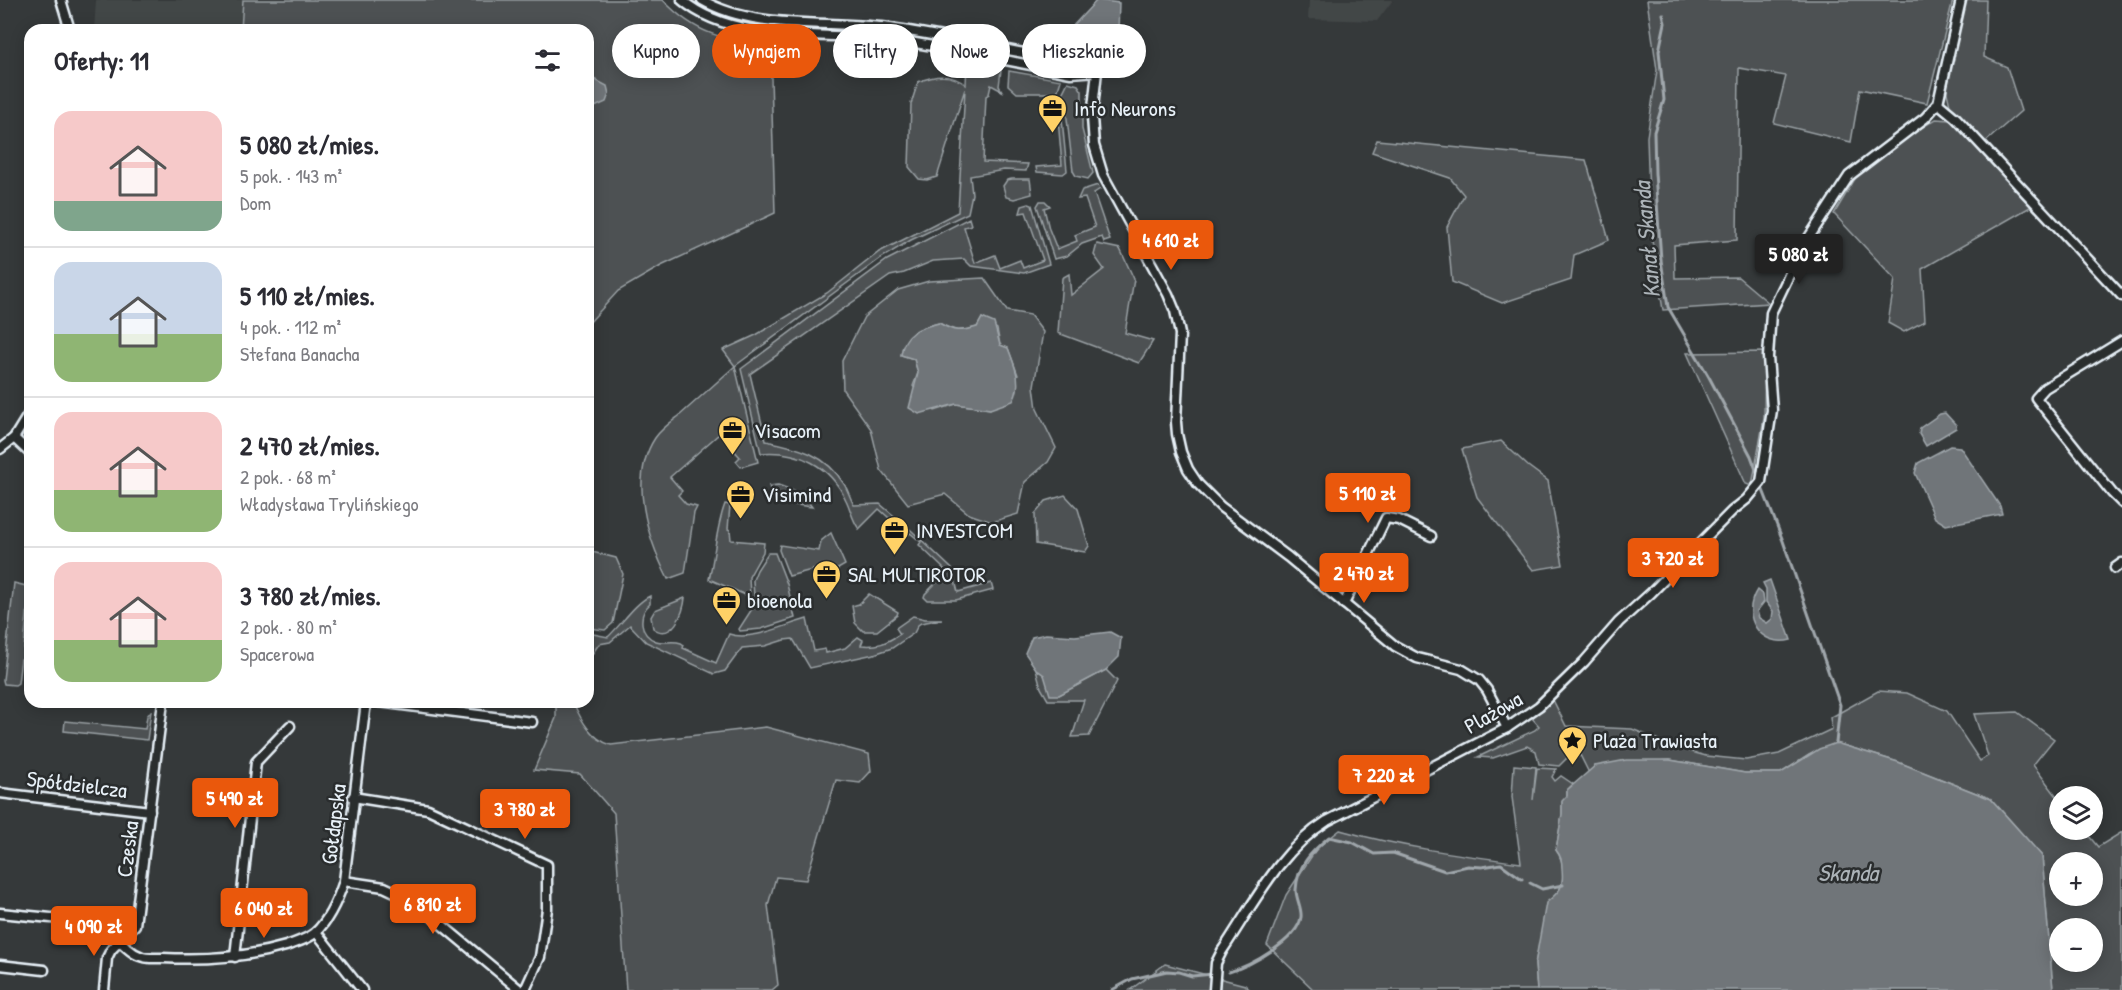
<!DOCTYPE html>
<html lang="pl">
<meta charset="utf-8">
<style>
:root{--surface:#fff;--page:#f2f2f3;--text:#2b2b33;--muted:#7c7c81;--line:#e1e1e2;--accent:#ea580c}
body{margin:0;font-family:"Patrick Hand",sans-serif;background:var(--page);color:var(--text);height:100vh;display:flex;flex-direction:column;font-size:22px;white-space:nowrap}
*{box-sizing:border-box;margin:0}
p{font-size:20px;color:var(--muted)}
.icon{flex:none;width:33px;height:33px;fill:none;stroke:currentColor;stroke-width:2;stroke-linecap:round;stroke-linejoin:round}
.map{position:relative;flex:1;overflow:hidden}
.details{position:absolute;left:24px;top:24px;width:570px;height:684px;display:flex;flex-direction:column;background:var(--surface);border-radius:18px;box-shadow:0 3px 15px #0003}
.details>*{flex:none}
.banner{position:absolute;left:612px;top:24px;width:570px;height:54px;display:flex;gap:12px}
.controls{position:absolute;left:2049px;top:786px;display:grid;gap:12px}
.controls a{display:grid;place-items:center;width:54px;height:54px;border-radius:50%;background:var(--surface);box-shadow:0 3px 15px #0003;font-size:30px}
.price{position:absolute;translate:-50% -51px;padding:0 14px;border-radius:6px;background:var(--accent);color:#fff;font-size:20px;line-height:39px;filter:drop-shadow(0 2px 3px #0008)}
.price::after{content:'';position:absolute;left:50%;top:36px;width:18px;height:14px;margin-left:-9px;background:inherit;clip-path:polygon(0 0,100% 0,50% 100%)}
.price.selected{background:#222;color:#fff}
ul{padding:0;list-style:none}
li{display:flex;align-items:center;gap:18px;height:150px;padding:0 30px}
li+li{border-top:2px solid var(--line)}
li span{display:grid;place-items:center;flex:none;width:168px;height:120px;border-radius:18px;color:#555}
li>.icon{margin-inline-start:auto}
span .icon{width:72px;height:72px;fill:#fffc;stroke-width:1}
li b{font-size:26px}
h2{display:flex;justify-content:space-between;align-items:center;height:72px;padding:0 30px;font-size:26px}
.pill{padding:0 21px;border-radius:27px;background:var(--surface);box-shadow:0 3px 15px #0003;font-size:21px;line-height:54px}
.pill.selected{background:var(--accent);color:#fff}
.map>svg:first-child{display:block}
</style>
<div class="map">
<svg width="2122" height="990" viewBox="0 0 2122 990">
<rect width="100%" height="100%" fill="#35393a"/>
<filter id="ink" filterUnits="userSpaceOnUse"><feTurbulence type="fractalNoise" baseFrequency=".0167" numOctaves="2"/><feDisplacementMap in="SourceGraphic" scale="12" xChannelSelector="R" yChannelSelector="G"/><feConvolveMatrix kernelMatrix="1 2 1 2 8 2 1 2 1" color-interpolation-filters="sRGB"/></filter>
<g filter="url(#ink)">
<g fill="#424647">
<path d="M96 0H243L241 30H94Z"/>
<path d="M1309 0H1393L1377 21 1308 19Z"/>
</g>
<g fill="#4d5152" stroke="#9aa1a5" stroke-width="1.5" fill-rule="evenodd">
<path d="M243 0H663C696 35 724 40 770 44L775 213 661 266 618 291 588 324V30H241Z"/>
<path d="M1647 0H1953L1927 103 1860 89 1851 142 1774 123 1786 76 1739 68 1737 240 1674 245 1675 278 1738 277 1769 303 1663 310 1650 228 1647 137 1657 70Z"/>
<path d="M1966 0H1986L1984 57 2007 67 2021 111 1982 145 1950 106 1945 84Z"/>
<path d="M967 63 1001 70 999 86 1002 91 991 85 989 94 986 96 983 162 1028 164 1026 171 1004 170 970 176 972 194 968 213 911 240 881 258 735 366 758 462 741 467 736 461 740 457 719 434 670 477 682 491 678 495 686 504 697 507 694 513 685 573 668 579C648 539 628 479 655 438 661 429 671 422 679 416 698 399 716 383 735 366L723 350 756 335 827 293 879 252 958 212 965 89 937 177 927 180 919 179 909 167 911 104 918 82C935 75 951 73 966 85Z"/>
<path d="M1009 71 1061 80 1057 93H1017L1008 85Z"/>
<path d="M1068 82 1078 85 1082 91V129L1093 173 1088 179 1076 176 1073 171 1065 101 1061 96Z"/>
<path d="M1058 119H1062L1067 171 1063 174 1037 172 1036 167 1062 165Z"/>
<path d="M1936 119 1950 120 2032 206 1922 269 1925 321 1904 332 1888 323 1895 279 1834 214 1856 177 1911 134Z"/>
<path d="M1377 140 1586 160 1609 240 1574 255 1571 280 1502 303 1452 282 1447 227 1464 195 1450 178 1372 152Z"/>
<path d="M1012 179H1030L1032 194 1014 199 1006 197 1003 186 1007 180Z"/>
<path d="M1098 185 1100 189 1094 193 1110 240 1104 242 1102 237 1082 244 1067 256 1054 259 1037 206 1040 201H1045L1050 206 1044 208 1049 229 1057 249 1077 241 1075 235 1095 227 1085 198 1078 199 1082 190Z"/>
<path d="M1029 204 1032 205 1049 264 1024 273 971 266 964 259 933 261 904 273 890 276 750 374 766 441C797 447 826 454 844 484 848 490 850 498 854 505L880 504 912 531 952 569 958 592 991 583 993 590 956 600H927L924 597 925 594 938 581 937 577 944 569 919 545 921 542 910 533 908 535 879 509 859 529C852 520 851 510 846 500 830 465 798 450 761 453L741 369 887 260 969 218 971 225 964 227 975 263 995 255 1000 268 1020 260 1023 268 1043 260 1026 212 1020 213 1022 206Z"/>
<path d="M1097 244 1120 249 1134 279 1125 333 1153 341 1139 363 1058 333 1062 278 1069 274 1071 295 1104 269 1094 255Z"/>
<path d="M984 278 1007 311 1030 315 1043 332 1034 386 1037 409 1056 448 1048 462 1025 482 1018 514 992 522 969 514 945 494 908 504 881 470 871 429 843 390 842 361 864 317 898 290 929 281ZM982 318 997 329 1000 345 1008 348 1018 375 990 409 956 404 935 411 913 386 918 373 914 359 901 355C905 332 918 328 939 323 955 332 959 332 977 327Z"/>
<path d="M1765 352 1764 418 1752 486 1746 484 1687 353Z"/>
<path d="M1501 441 1528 466 1548 481 1563 565 1533 570 1477 497 1462 449Z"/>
<path d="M778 485C793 490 803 494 812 507L775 502 769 486Z"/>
<path d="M1065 495 1078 509 1089 546 1085 552 1036 544 1035 514 1046 501Z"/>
<path d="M725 504 730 505 728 529 730 530 731 540 764 543 763 552 749 577 750 597 709 579C715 554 716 528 725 504Z"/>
<path d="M831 533 845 565 838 569 823 567 789 576 779 550 780 545 819 551 821 541Z"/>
<path d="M588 551 616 558 623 574 613 623 605 630 588 628Z"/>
<path d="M768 553H775L787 584 795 618 761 629 740 631 739 629 752 609 754 598 753 580 757 570Z"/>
<path d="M14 583 26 586 29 593 23 659H21L18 683 15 685 4 684 3 680Z"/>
<path d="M869 594 898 612 897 615 877 631H863L855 623 852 606 859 604Z"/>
<path d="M650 596V604C638 614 639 635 656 641 664 644 672 640 681 643L684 645 683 648 716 663 729 634C750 642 785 625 807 619L814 651 825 649 826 653 845 648 858 637 863 640 861 645C878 647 886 643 900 634L896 628 913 616 925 619H942L921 623 918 625 914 633 892 648 874 654 810 668 793 639 784 640 765 646 742 648 725 671 714 674 646 642 630 625 610 642 599 644 588 660V633L608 637C621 625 635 603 650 596Z"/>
<path d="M685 598C684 613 672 642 653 628L651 617 655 610Z"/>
<path d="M1036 669 1044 675 1059 695 1106 670 1117 681 1089 736 1072 737 1084 700H1048L1041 688Z"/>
<path d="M1878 691 1907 693 1947 711 1980 761 1988 756 1974 714 2017 712 2054 739 2033 765 2059 799 2060 830H2084L2098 847 2122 832V990H2053L2042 856 1991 799 1898 762 1836 743 1809 755 1781 773H1745L1670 760 1595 766 1589 773 1580 755 1578 757 1572 753 1559 766 1539 764 1536 751 1527 746 1493 758 1478 757 1535 730 1539 726 1532 718 1553 700 1566 726 1632 729 1681 749 1706 756 1746 760 1779 754 1832 729 1830 718ZM2060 862H2092V896H2060ZM2060 928H2092V962H2060Z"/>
<path d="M556 702H573C581 720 591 739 611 745L766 727 869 754 871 771 860 783 836 780 806 880 776 877 768 905 778 985 772 990H626L614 813 580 774 534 770 556 718Z"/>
<path d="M151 711 147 740 64 731 65 721 145 729 147 716Z"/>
<path d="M1514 765 1536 767 1533 800 1537 768 1556 769 1552 777 1555 781 1561 776 1573 784 1567 790V796L1562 802V814L1556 850C1567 865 1566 892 1548 901L1535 964 1537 990H1314L1267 945 1286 895 1317 848 1340 830C1400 847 1460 855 1521 863L1512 797Z"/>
<path d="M1165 964 1245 985 1250 990H1130Z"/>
</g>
<g fill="#707579" stroke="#a0a7ac" stroke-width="1.5">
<path d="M1097 0 1119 3 1118 33C1103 45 1084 43 1068 36L1069 30Z"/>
<path d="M588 76 607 86 609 94 606 102 588 110Z"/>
<path d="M982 318 994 323 1000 345 1008 348C1015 367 1023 383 1013 401L990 409 956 404 919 414 909 408 918 373 914 359 901 355C904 332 918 328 939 323 955 332 959 332 977 327Z"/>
<path d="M1945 413 1956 425V428L1926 446 1919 434 1920 428 1940 414Z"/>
<path d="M1950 446 1960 447 2000 506 2002 514 1946 525 1935 518 1915 473 1918 463Z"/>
<path d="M1770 580 1791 640C1760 648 1740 616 1757 590L1763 595 1764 602 1757 611 1759 618 1767 623 1772 619 1773 611 1766 602V589L1763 583Z"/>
<path d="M1110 632 1121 638 1119 657 1106 670 1059 695H1050L1044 675 1036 669 1025 653 1032 637 1046 634 1075 636Z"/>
<path d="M1836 743 1898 762 1991 799 2042 856 2053 990H1537L1535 964 1546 903C1560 891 1564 888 1562 869 1562 861 1561 856 1556 850L1562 814V801L1567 796V790L1595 766 1626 760H1670L1745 773H1781L1819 749Z"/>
</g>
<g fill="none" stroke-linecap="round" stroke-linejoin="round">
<g stroke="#a0a7ac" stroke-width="3">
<path d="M1663 14 1665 23 1659 51 1664 100 1654 132 1655 173 1661 260 1668 307 1709 377 1751 456 1759 478"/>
<path d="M1763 490 1783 541 1840 705 1836 743"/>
<path d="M1530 883 1542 889 1563 885"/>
<path d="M1229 972C1250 966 1298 940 1301 917 1302 908 1296 899 1296 890 1297 866 1311 852 1329 837L1352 842 1374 854 1393 853 1445 871 1468 866 1482 867 1501 864 1522 879"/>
<path d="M1112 990 1132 979 1167 971 1179 972 1192 976 1213 974"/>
</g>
<defs>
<g id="street">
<path d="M61 0 70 30"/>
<path d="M682 0C734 45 829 31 895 40 954 48 1012 62 1071 73L1097 71"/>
<path d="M702 0C757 32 834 19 896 29 955 38 1013 52 1072 62L1094 70"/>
<path d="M1097 71 1092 117 1094 145 1103 175 1168 294 1175 311 1180 334 1176 422 1177 434 1181 452 1188 469 1198 484 1221 507 1288 557 1395 646 1417 658 1461 669 1479 680 1487 690 1507 728"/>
<path d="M1938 103 1956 118 2122 296"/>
<path d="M2122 341 2045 388 2036 398 2112 493 2122 503"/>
<path d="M14 438 30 453"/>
<path d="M0 449 14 438 30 412"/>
<path d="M2115 568 2122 563"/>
<path d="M1344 604 1386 518 1399 520 1431 536"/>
<path d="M379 702 532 722"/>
<path d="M0 793 150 811"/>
<path d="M353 797 428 809 547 865V909L540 957 525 990"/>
<path d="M344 881 384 887 412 900 520 990"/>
<path d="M0 913 102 923C115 932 125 951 140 956 146 959 156 958 163 958 205 960 245 958 286 946 296 942 306 940 315 933 330 919 338 899 344 881L366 702"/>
<path d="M316 932 362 990"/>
<path d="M235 957 256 762 290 726"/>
<path d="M0 965 44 970"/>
<path d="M104 990 107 958 111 950 135 925 163 702"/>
<path d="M1214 990 1216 963 1222 951C1253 905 1279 851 1327 821L1507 728 1539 706 1584 662 1619 622 1651 593 1732 511 1747 499 1761 482 1772 410 1768 357 1771 313 1802 248 1849 176 1925 118 1938 103 1961 0"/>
</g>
</defs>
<use href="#street" stroke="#e8f1f8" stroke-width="13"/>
<use href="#street" stroke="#2a2d2e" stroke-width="8"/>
</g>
</g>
<defs>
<symbol id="office-pin" viewBox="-11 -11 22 30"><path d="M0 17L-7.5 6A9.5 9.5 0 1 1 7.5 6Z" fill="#ffd166" stroke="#2a2d2e"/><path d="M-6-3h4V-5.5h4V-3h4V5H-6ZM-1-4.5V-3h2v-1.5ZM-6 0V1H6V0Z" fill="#111"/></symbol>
<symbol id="sight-pin" viewBox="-11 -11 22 30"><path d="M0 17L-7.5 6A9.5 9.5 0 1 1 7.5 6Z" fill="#ffd166" stroke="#2a2d2e"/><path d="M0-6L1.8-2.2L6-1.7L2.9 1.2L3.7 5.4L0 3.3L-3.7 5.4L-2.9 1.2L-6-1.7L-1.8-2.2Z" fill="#111"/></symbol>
</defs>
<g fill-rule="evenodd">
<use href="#office-pin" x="1036" y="92" width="33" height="45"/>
<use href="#office-pin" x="716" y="414" width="33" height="45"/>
<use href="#office-pin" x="724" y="478" width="33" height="45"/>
<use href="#office-pin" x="878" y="514" width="33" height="45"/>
<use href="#office-pin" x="810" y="558" width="33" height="45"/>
<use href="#office-pin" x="710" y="584" width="33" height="45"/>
<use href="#sight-pin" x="1556" y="724" width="33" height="45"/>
</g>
<g text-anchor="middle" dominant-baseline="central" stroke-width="5" stroke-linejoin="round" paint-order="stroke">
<g font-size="22" fill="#e8f1f8" stroke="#2a2d2e" text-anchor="start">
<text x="1074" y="108">Info Neurons</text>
<text x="754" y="430">Visacom</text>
<text x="762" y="494">Visimind</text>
<text x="916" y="530">INVESTCOM</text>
<text x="848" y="574">SAL MULTIROTOR</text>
<text x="747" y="600">bioenola</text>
<text x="1593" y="740">Plaża Trawiasta</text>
</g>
<g font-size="22" fill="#e8f1f8" stroke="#2a2d2e">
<text transform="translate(1493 712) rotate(-30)">Plażowa</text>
<text transform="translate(77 784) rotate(7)">Spółdzielcza</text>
<text transform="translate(333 824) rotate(-83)">Gołdapska</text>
<text transform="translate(127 849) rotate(-83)">Czeska</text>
</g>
<g font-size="24" font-style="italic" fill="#acb3b8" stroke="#2a2d2e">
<text transform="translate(1646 240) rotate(-95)">Kanał Skanda</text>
<text x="1848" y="872">Skanda</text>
</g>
</g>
</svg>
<div class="controls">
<a><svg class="icon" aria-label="layers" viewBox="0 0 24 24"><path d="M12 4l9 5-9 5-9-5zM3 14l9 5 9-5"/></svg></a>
<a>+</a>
<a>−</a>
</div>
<b class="price" style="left:1171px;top:271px">4 610 zł</b>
<b class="price selected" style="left:1799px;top:285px">5 080 zł</b>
<b class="price" style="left:1368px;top:524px">5 110 zł</b>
<b class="price" style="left:1673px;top:589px">3 720 zł</b>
<b class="price" style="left:1364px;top:604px">2 470 zł</b>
<b class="price" style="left:1384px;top:806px">7 220 zł</b>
<b class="price" style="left:235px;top:829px">5 490 zł</b>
<b class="price" style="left:525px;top:840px">3 780 zł</b>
<b class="price" style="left:433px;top:935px">6 810 zł</b>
<b class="price" style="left:264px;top:939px">6 040 zł</b>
<b class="price" style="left:94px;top:957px">4 090 zł</b>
<div class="banner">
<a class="pill">Kupno</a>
<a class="pill selected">Wynajem</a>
<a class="pill">Filtry</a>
<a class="pill">Nowe</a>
<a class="pill">Mieszkanie</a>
</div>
<section class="details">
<h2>Oferty: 11<svg class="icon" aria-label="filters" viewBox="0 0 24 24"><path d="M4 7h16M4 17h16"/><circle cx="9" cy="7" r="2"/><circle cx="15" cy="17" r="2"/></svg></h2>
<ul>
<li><span style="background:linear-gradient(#f6c9c9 75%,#7fa58c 0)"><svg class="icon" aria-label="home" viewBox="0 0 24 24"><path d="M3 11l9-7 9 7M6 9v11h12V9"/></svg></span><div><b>5 080 zł/mies.</b><p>5 pok. · 143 m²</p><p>Dom</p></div></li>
<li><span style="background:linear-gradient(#c9d6e8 60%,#8fb573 0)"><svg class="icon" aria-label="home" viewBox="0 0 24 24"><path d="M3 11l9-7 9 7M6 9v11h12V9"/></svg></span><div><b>5 110 zł/mies.</b><p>4 pok. · 112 m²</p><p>Stefana Banacha</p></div></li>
<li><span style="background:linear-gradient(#f6c9c9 65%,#8fb573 0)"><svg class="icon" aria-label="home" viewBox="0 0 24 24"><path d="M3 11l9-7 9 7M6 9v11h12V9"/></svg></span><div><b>2 470 zł/mies.</b><p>2 pok. · 68 m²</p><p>Władysława Trylińskiego</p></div></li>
<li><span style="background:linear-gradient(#f6c9c9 65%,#8fb573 0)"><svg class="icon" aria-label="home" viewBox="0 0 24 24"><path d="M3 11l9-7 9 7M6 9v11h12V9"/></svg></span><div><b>3 780 zł/mies.</b><p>2 pok. · 80 m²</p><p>Spacerowa</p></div></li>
</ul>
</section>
</div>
